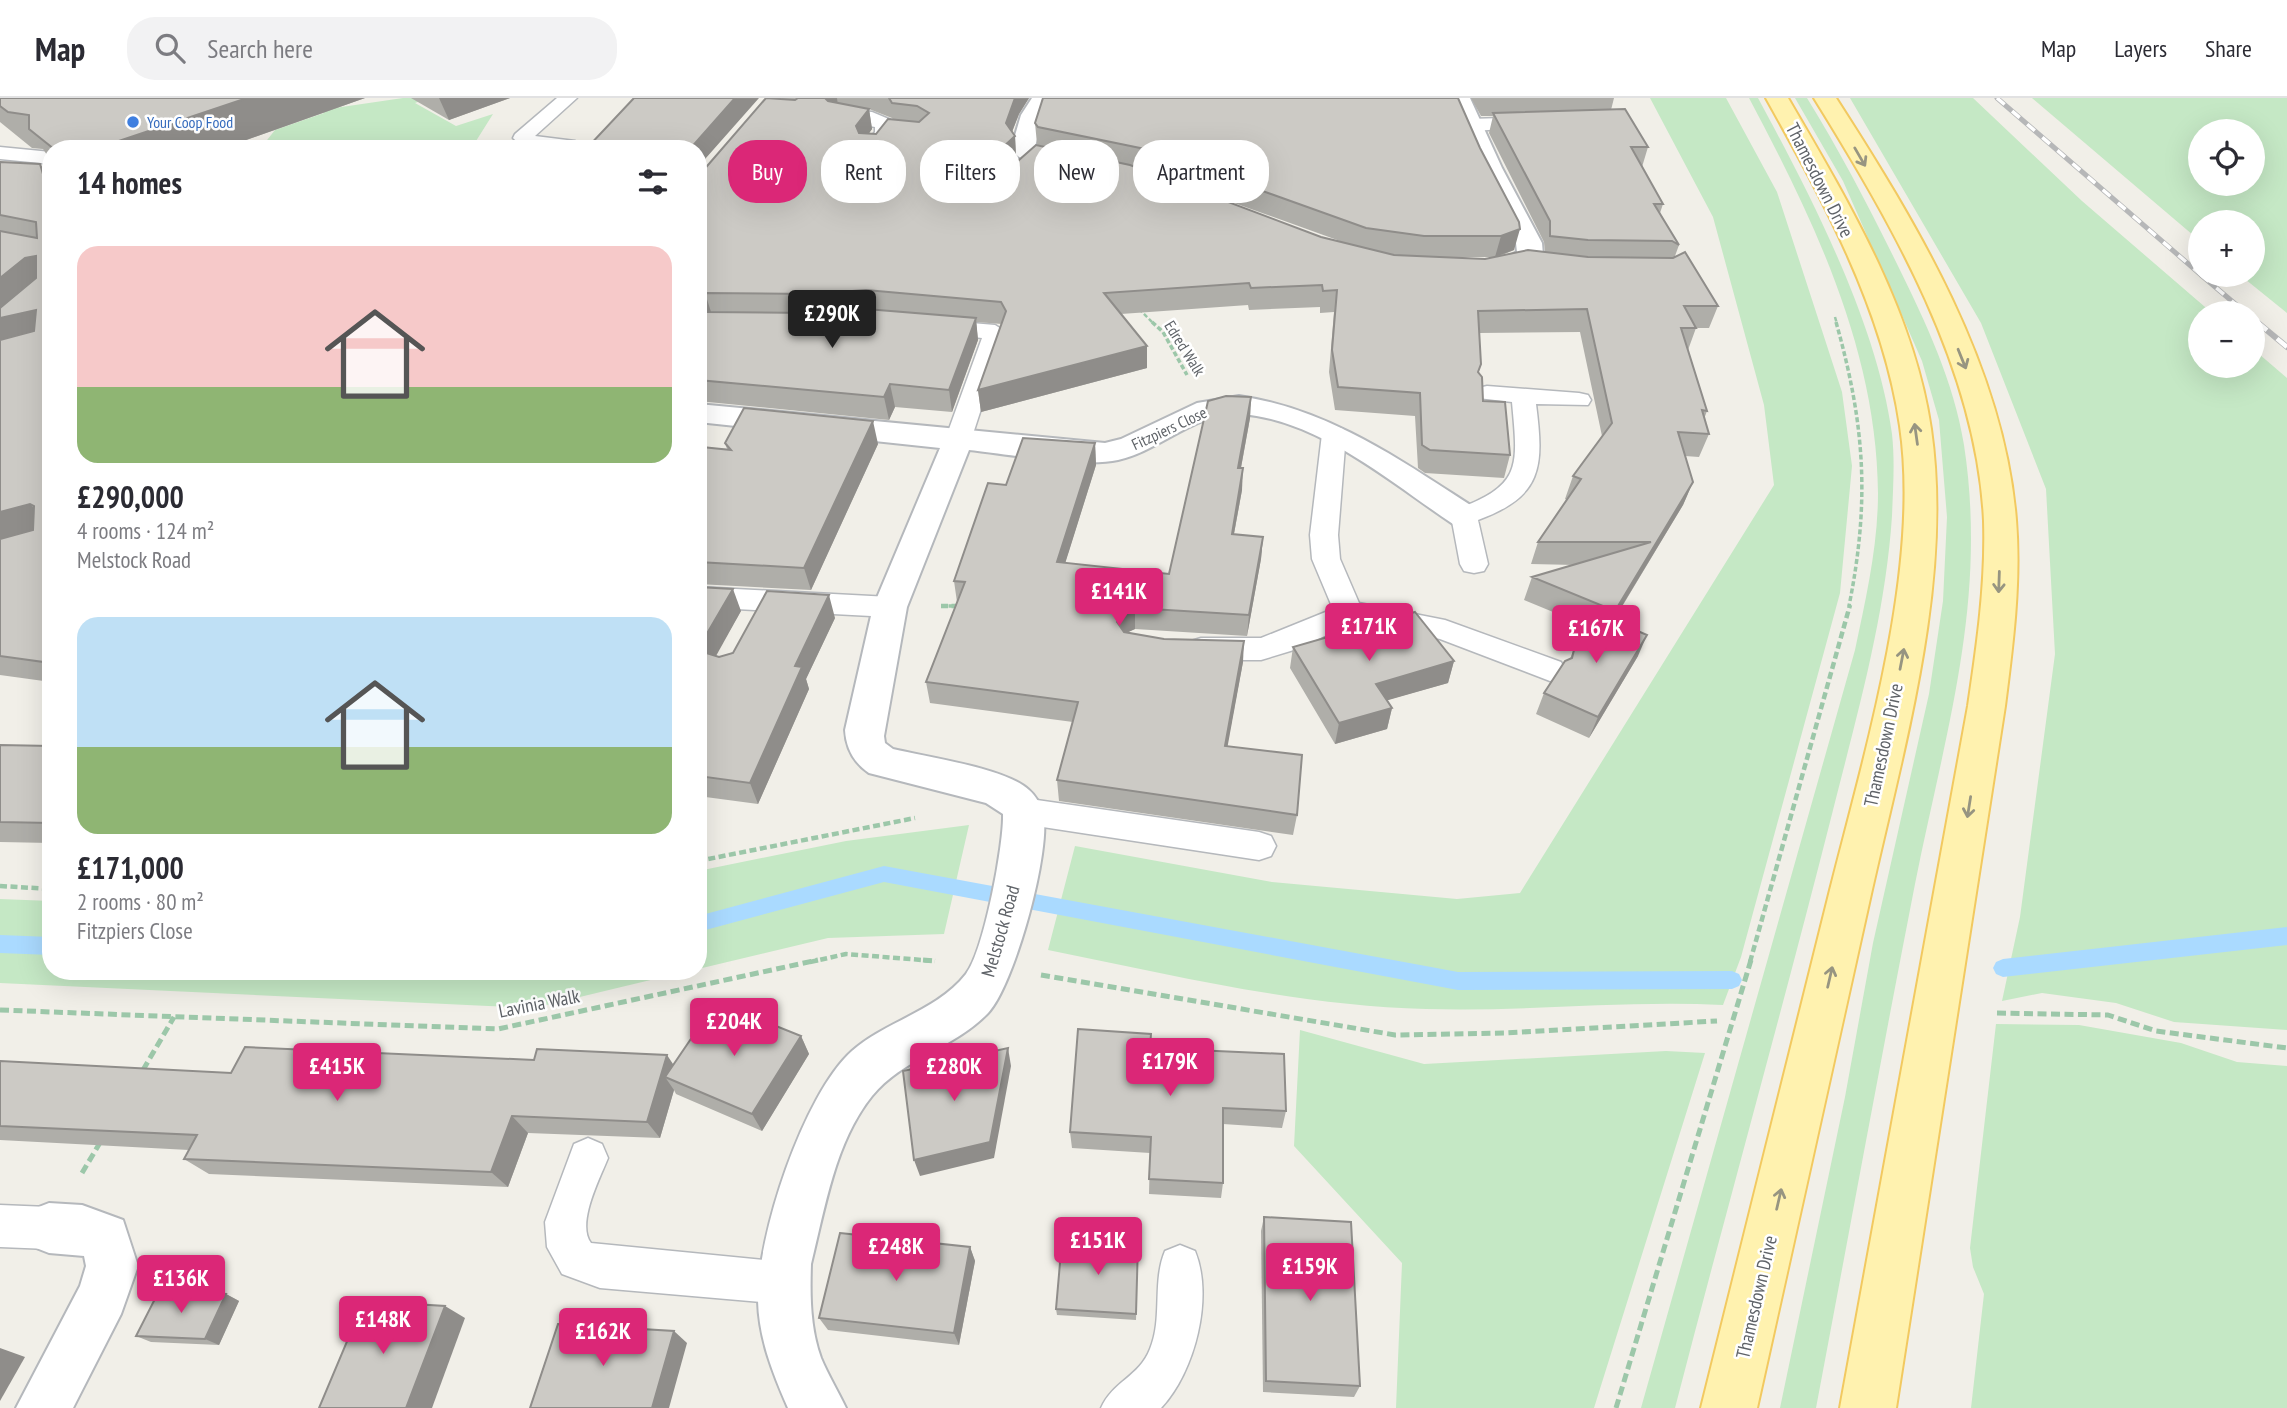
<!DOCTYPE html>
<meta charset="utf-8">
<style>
:root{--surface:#fff;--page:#f2f2f3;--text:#2b2b33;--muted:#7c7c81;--line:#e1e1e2;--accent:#db2777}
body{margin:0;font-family:"PT Sans Narrow",sans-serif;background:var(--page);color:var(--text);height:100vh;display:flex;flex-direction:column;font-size:26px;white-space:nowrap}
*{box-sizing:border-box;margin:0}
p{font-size:23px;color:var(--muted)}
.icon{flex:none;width:38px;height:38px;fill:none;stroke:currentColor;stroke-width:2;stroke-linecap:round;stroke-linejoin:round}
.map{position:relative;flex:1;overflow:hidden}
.sheet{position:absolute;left:42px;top:42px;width:665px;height:840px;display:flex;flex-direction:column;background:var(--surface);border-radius:28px;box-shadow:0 7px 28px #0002}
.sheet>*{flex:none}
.hud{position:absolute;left:728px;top:42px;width:665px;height:63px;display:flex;gap:14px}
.controls{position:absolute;left:2188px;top:21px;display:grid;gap:14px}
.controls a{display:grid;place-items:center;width:77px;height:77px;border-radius:50%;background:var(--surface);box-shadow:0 7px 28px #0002;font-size:35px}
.price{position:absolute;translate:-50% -60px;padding:0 16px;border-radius:7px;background:var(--accent);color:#fff;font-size:23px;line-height:46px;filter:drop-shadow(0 2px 4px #0008)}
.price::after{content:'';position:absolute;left:50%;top:42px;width:21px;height:16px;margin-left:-10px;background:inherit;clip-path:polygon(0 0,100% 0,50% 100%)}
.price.active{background:#222;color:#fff}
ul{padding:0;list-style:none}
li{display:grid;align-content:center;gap:14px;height:371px;padding:0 35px}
li span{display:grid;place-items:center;height:217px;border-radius:21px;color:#555}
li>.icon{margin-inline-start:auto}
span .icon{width:126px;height:126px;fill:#fffc;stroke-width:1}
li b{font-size:30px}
h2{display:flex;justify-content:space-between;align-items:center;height:84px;padding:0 35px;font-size:30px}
.pill{padding:0 24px;border-radius:28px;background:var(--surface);box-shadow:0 7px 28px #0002;font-size:24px;line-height:63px}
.pill.active{background:var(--accent);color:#fff}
header{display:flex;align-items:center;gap:42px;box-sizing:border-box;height:98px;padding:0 35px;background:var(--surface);border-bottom:2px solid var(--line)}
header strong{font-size:33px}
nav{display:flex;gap:38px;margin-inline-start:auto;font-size:24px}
.search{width:490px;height:63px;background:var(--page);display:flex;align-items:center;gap:18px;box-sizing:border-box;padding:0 24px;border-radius:28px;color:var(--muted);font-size:26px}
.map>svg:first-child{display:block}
</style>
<header>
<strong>Map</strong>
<div class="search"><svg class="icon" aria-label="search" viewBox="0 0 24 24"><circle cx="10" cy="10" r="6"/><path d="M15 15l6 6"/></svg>Search here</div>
<nav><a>Map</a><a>Layers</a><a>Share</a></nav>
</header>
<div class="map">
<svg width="2287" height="1310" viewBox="0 0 2287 1310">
<rect width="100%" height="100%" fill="#f1efe8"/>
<g fill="#c5e8c5" fill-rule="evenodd">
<path d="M403 0H429L415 5 456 28 493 16 471 51H260L275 32 324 15 321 12Z"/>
<path d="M1650 0H1726L1777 94 1842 294 1852 368 1840 495 1741 859 1723 907C1624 902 1525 914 1426 911 1298 908 1173 877 1048 852L1075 748 1272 784 1457 801 1520 795 1774 387 1764 307 1713 119Z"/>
<path d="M1749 0H1758C1811 98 1877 225 1892 336 1895 363 1893 391 1892 418 1885 522 1856 620 1831 720 1781 917 1726 1113 1675 1310H1641L1855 552C1866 500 1878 448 1878 395 1877 253 1814 122 1749 0Z"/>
<path d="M1795 0H1807C1841 55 1870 111 1898 168 1926 225 1954 284 1964 347 1988 504 1945 635 1915 786 1881 960 1849 1135 1816 1310H1780L1845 999 1873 845 1929 596 1943 503 1947 419 1939 322 1922 263 1843 83Z"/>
<path d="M1850 0H1973L2082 103 2212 215H2200V268H2252V250L2287 280V932L2174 924 2116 905 2042 895 2002 903 2020 819 2055 556 2046 391 1981 225Z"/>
<path d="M2032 0H2287V215L2240 177H2252V124H2200V143ZM2200 33H2252V86H2200Z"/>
<path d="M969 727 944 836 828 840 698 871V773L846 743Z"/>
<path d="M0 801 51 803V873H688L534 910 0 885Z"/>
<path d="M1996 926 2079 927 2181 945 2237 964 2287 968V1310H1971L1984 1196 1973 1169 1970 1150Z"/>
<path d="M1300 932 1424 966 1666 953 1705 955 1594 1310H1396L1402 1165 1294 1048Z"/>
</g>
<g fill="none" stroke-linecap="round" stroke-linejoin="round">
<g fill="#aadaff" fill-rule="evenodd">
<path d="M884 768 1458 874 1732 873 1739 876 1742 882 1739 888 1732 891 1458 892 884 784 698 834V818Z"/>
<path d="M2287 829V847L2003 879 1996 876 1993 870 1996 864 2003 861Z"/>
<path d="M0 837 51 839V857L0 855Z"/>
</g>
<defs>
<g id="lane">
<path d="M557 0H577L535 38 575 43 577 47 575 51C556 51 526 55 513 40L515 36Z"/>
<path d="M838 11 872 14 891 22 893 35 879 54H865L862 50 875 34V29L832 21 829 17 832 13Z"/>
<path d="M1535 19 1544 25 1542 29 1470 33 1461 27 1470 21Z"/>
<path d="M0 49 51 54V66L0 61Z"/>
<path d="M936 222 995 227 1006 234 971 342 967 347H949L945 342 982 240 928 234 925 229 928 224Z"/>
<path d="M1487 288 1579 295 1588 297 1591 302 1588 307 1536 306C1544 369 1543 398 1478 422L1488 466 1484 473 1474 475 1464 473 1460 466 1451 418 1455 412C1522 387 1518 370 1512 304L1478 300 1475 295 1478 290Z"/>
<path d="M1334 328 1343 331 1346 336 1338 437 1340 461 1359 505 1445 522 1561 564 1565 572 1561 580 1550 583 1440 541 1368 526 1352 525 1297 551 1261 562H1201L1191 559 1186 551 1191 543 1201 540H1261L1333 511 1312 461 1310 437 1322 336 1325 331Z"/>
<path d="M698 489 890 499 900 502 904 509 900 516 890 519 698 509Z"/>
<path d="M1023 700 1259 734 1271 738 1276 748 1271 758 1259 762 1023 726 1011 722 1007 713 1011 704Z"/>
<path d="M588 1040 602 1046 608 1060C600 1080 576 1126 591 1145L784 1164 799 1170 805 1185 799 1200 784 1206 600 1190 562 1176 547 1149 545 1124 574 1046Z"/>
<path d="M0 1107 49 1109 64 1115 70 1130 64 1145 49 1151 0 1149Z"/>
<path d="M1180 1147 1195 1153C1214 1199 1195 1274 1161 1310H1101C1113 1283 1139 1279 1150 1251 1163 1220 1152 1184 1165 1153Z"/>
</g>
<g id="street">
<path d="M1032 0H1054L1043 17 1035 49 1043 53 1086 62 1090 67 1086 72C1067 77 1023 69 1011 51L1021 17Z"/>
<path d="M1448 0H1470L1502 70 1542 145 1543 157C1530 176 1497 181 1476 176L1472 170 1476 164 1504 161 1517 154 1516 145 1478 70Z"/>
<path d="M1239 298C1329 311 1400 362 1475 410L1480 418 1475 426 1464 429 1453 426C1390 384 1319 322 1241 316 1197 313 1160 353 1118 362 1084 370 1007 356 969 352L907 509 884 638 885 645 893 651C926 659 1006 670 1029 692 1035 697 1041 707 1043 714 1052 751 1014 888 988 915 955 950 903 960 872 998 835 1044 825 1110 811 1166 810 1197 810 1230 821 1260 828 1277 838 1293 846 1310H788C773 1276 759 1241 758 1203 757 1139 803 997 852 953 886 923 937 913 966 876 984 853 1004 746 1003 716L986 705 869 675C854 665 846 650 845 632L873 509 940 350 698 324V306L1105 345 1121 341 1197 305Z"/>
<path d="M49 1105 82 1107 123 1122 138 1168 121 1216 73 1310H16L80 1188 86 1168 84 1158 49 1155 31 1148 24 1130 31 1112Z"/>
</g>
<g id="primary">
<path d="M1766 0H1788C1847 101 1914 213 1931 331 1953 483 1904 648 1871 796 1833 968 1795 1139 1757 1310H1701C1744 1137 1787 965 1830 792 1865 653 1921 470 1900 328 1883 211 1823 102 1766 0Z"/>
<path d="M1814 0H1836C1917 126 2004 269 2016 422 2021 484 2013 546 2005 608L1896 1310H1840L1968 608C1977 547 1986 485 1984 423 1977 271 1892 126 1814 0Z"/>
</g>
</defs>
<use href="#lane" stroke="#b5b8bc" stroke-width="3"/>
<use href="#street" stroke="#b5b8bc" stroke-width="4"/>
<use href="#primary" stroke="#f2c960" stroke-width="4"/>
<g stroke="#9cc7a9" stroke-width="2.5" stroke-dasharray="4.5 2.5" stroke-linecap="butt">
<path d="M1139 211 1154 226"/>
<path d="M1835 219 1837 226"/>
</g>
<g stroke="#9cc7a9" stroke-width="3.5" stroke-dasharray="5 2.5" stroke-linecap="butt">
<path d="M1152 224 1163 234 1187 277"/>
<path d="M1836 224C1865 327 1870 403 1849 508"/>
<path d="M941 508H960"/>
</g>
<g stroke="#9cc7a9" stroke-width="4.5" stroke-dasharray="7 3.5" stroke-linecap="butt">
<path d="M941 508H960"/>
<path d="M698 763 915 720"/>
<path d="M0 788 51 791"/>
<path d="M810 864 846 856 935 863"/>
<path d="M1750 864 1850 507"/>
</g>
<g stroke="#9cc7a9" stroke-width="5" stroke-dasharray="9 4.5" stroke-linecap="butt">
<path d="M923 862 935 863"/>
<path d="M1041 877 1395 937 1504 935 1717 923"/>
<path d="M0 912 498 931 818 862"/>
<path d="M1997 915 2108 917 2156 933 2287 950"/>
<path d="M143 972 174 919"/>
<path d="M82 1075 101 1043"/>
<path d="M1616 1310 1751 862"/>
</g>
<use href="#lane" fill="#fff" fill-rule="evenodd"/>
<use href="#street" fill="#fff" fill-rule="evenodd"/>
<use href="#primary" fill="#fff2af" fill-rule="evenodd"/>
<defs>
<g id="rail-far1">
<path d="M1997 0 2200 176"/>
<path d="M2201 177 2246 215"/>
<path d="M2252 220 2259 226"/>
</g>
<path id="rail" d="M2257 224 2287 249"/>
</defs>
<use href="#rail-far1" stroke="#b6b7b8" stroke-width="5"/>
<use href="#rail" stroke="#b6b7b8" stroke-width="6"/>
<use href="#rail-far1" stroke="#fff" stroke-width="3.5" stroke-dasharray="10" stroke-linecap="butt"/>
<use href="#rail" stroke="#fff" stroke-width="4.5" stroke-dasharray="13" stroke-linecap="butt"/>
</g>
<g fill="#afaea9" fill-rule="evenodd">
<path d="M0 0H365L221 51H51V63L43 51 32 50 0 24Z"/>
<path d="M411 0H510L449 22Z"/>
<path d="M782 0H1029L1019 16 1012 34 1015 38 1016 59 991 83H995L1038 48 1037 46 1035 25 1458 0 1514 152 1500 158 1545 154 1544 144 1489 35 1493 18H1481L1471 0H1614L1611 12 1648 49 1642 69 1663 106 1660 115 1679 147 1675 158 1718 208 1709 230H1696L1688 252 1707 313 1704 321 1709 336 1699 359 1685 358 1693 384 1683 407 1614 522 1638 558 1589 640 1536 616 1544 595 1570 561 1575 548 1587 528 1524 502 1532 479 1575 467 1531 466 1538 444 1567 402 1565 401 1573 378 1602 338 1580 234 1479 235V275L1483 303 1510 357 1504 380 1425 375 1418 370 1415 318 1335 312 1329 274 1334 214 1320 215V209L1249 212 1248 207 1121 216 1147 270 981 314 978 292 1002 226 976 224 978 242 952 314 895 309 889 322 698 303V74H702ZM869 11 892 20 893 22 876 36 869 35 872 31ZM1145 73 1340 143 1321 139ZM1456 159H1491L1485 161Z"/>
<path d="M0 64 51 82V584L0 577Z"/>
<path d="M1251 299 1250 320 1241 370 1242 392 1234 436 1263 439 1261 461 1247 538 1135 531 1128 534 1243 564 1227 648 1297 717 1293 737 1059 703 1057 682 1073 624 930 605 926 584 957 504 954 483 1006 387 1095 345 1096 367 1065 465 1169 476Z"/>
<path d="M698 343 702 349 727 351 725 345 878 346 811 492 698 486Z"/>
<path d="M698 489 741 513 715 558 719 559 835 520 806 581 809 591 758 706 698 698Z"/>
<path d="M1293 549 1454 563 1448 585 1387 602 1392 610 1387 631 1335 646 1290 570Z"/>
<path d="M0 647 51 648V745L0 744Z"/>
<path d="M801 938 809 956 762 1033 676 996 674 992 660 1040 528 1035 508 1089 209 1076 184 1061 189 1052 0 1042V963L231 975 534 962 674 967Z"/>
<path d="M1151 950 1286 1013 1282 1030 1223 1026V1085L1221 1100 1149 1096 1150 1055 1072 1050 1070 1034Z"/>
<path d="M1264 1119 1360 1288 1354 1299 1263 1294 1261 1133Z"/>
<path d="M1138 1145 1136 1222 1057 1217 1056 1211Z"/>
<path d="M970 1149 975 1163 959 1247 828 1232 819 1220Z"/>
<path d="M226 1196 239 1203 219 1247 151 1244 136 1238Z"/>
</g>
<g fill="#8f8d8a">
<path d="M247 0H365L221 51H95Z"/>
<path d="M439 0H510L449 22Z"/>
<path d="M735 0H759L698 69V51H690Z"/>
<path d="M823 0H837L838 8Z"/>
<path d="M1015 0H1029L1019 16 1008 44 1015 38 1016 59 975 98 973 77Z"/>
<path d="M869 11 872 31 860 48 856 28Z"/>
<path d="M40 66 51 82V103Z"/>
<path d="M1520 131 1514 152 1495 159 1501 138Z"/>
<path d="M36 158 51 177 0 217V180L25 160Z"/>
<path d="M705 195 712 217 699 226 698 200Z"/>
<path d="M36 212 51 232 0 246V220Z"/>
<path d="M976 220 978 242 952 314 949 292Z"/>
<path d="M1147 248V270L981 314 978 292Z"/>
<path d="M890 286 895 309 889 322 884 299Z"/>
<path d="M1251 299 1250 320 1237 391 1238 370Z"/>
<path d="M873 323 878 346 811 492 804 470Z"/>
<path d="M1095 345 1096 367 1059 485 1057 464Z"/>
<path d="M1243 370 1242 392 1230 457 1232 436Z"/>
<path d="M1693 384 1683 407 1605 536 1615 513Z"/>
<path d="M30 406 50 428 0 442V414Z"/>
<path d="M1263 439 1261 461 1247 538 1249 517Z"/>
<path d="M733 491 741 513 711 567 702 544Z"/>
<path d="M829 497 835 520 806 581 809 591 758 706 750 685 795 568Z"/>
<path d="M1135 510V531L1124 536 1117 524 1124 514Z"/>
<path d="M1647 537 1638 558 1589 640 1598 619Z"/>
<path d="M1244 543 1243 564 1224 668 1225 648Z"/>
<path d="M1454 563 1448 585 1371 607 1376 586Z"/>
<path d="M1392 610 1387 631 1335 646 1339 625Z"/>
<path d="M801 938 809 956 762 1033 752 1016Z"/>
<path d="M1008 950 1011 968 994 1060 920 1078 914 1062Z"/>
<path d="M667 957 679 975 665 979 674 992 660 1040 647 1024Z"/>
<path d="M512 1018 528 1035 508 1089 491 1074Z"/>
<path d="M970 1149 975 1163 959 1247 954 1235Z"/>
<path d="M226 1196 239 1203 219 1247 205 1241Z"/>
<path d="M445 1208 465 1220 432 1310H406Z"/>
<path d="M674 1233 687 1245 669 1310H652Z"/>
<path d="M0 1250 25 1259 0 1303Z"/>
</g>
<g fill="#cccac5" stroke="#8f8d8a" stroke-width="2">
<path d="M0 0H247L95 51H54L29 31V17L8 14 0 8Z"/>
<path d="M634 0H735L690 51H586Z"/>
<path d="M766 0 795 2 798 0H825L828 3 869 11 856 28 859 35 876 36 888 21 919 24 929 15 917 8 892 5 889 0H1015L1006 25 1015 38 973 77 979 83H995L1036 47 1130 67 1321 139 1394 157 1485 161 1528 152 1588 159 1673 160 1685 154 1718 208H1684L1696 230H1681L1707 313 1702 312 1709 336 1678 334 1693 384 1615 513 1532 479 1651 444H1538L1581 381 1573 378 1612 325 1587 211 1478 213 1481 266 1478 274 1482 279 1483 303 1505 304 1510 357 1430 352 1422 347 1420 295 1338 289 1332 252 1337 192 1323 193 1322 187 1251 190 1249 185 1104 195 1147 248 978 292 1006 213 1001 204 866 192 811 196 705 195 698 200V74H702Z"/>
<path d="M1043 0H1458L1480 50 1519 124 1520 131 1501 138H1424L1366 130 1145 51 1038 29 1035 25Z"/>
<path d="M1625 11 1648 49H1631L1663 106H1654L1679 147 1672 143 1588 142 1550 138V123L1493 15Z"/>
<path d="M0 64 40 66 51 103V565L0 558V441L33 432 34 408 30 406 0 414V242L34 233 36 212 0 220V210L36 180V158L25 160 0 180V133L37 140 36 124 0 117Z"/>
<path d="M698 209 705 214 811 215 866 211 976 220 949 292 890 286 884 299 698 282Z"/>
<path d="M1226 298 1251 299 1238 370H1243L1232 436 1263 439 1249 517 1135 510 1124 514 1117 524 1124 534 1164 541 1244 543 1225 648 1302 657 1297 717 1057 682 1078 604 926 584 965 484 954 483 988 385 1006 387 1023 340 1095 345 1057 464 1169 476 1208 303Z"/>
<path d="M744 310 873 323 804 470 698 464V343L702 349 731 352 725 345Z"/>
<path d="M698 489 733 491 702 544 706 555 719 559 733 555 767 493 829 497 795 568 802 569 750 685 698 678Z"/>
<path d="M1415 514 1454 563 1376 586 1392 610 1339 625 1293 549Z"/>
<path d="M1596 515 1647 537 1598 619 1544 595 1565 563 1572 560 1575 548Z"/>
<path d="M0 647 51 648V725L0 724Z"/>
<path d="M716 904 801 938 752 1016 665 979Z"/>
<path d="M1078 931 1151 936 1150 950 1284 956 1286 1013 1223 1010V1085L1149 1081 1151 1039 1070 1034Z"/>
<path d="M245 949 534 962 537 951 667 957 647 1024 512 1018 491 1074 184 1061 197 1037 0 1028V963L231 975Z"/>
<path d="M1008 950 990 1044 914 1062 903 973Z"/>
<path d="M1264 1119 1351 1124 1360 1288 1266 1283Z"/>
<path d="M840 1135 970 1149 954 1235 819 1220Z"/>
<path d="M1062 1142 1138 1145 1136 1216 1056 1211Z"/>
<path d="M159 1193 226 1196 205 1241 136 1238Z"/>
<path d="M364 1203 445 1208 406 1310H319Z"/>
<path d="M558 1226 674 1233 652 1310H530Z"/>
</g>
<defs><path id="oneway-shaft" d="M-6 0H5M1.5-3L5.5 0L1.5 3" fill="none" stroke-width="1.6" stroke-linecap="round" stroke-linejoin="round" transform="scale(1.75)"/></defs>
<g stroke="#979581">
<use href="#oneway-shaft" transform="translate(1860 59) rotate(60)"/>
<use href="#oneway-shaft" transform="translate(1962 261) rotate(68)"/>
<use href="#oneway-shaft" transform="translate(1916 336) rotate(-98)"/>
<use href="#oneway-shaft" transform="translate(1999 484) rotate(92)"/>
<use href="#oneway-shaft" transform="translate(1902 561) rotate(-79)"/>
<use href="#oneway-shaft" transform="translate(1969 709) rotate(99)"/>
<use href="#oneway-shaft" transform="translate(1830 879) rotate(-77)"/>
<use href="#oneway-shaft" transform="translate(1779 1101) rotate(-77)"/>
</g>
<circle fill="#3f7fe0" stroke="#fff" stroke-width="2.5" cx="133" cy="24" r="7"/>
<g text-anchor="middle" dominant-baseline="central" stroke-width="5" stroke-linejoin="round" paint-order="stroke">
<g font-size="16" fill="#366cbe" stroke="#fff" text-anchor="start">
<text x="147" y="24">Your Coop Food</text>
</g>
<g font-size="16" fill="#5f6368" stroke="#fff">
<text transform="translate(1185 250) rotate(58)">Edred Walk</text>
<text transform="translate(1169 330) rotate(-25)">Fitzpiers Close</text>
</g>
<g font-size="19" fill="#5f6368" stroke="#fff">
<text transform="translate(1820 82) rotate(63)">Thamesdown Drive</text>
<text transform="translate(1883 647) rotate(-78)">Thamesdown Drive</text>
<text transform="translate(1000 833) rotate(-74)">Melstock Road</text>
<text transform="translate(539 905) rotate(-11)">Lavinia Walk</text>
<text transform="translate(1756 1199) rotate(-77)">Thamesdown Drive</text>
</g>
</g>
</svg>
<div class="controls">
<a><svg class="icon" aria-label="locate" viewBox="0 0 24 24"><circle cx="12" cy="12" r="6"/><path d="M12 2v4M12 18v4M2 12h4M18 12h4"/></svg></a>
<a>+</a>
<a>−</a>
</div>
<b class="price active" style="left:832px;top:252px">£290K</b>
<b class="price" style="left:1119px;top:530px">£141K</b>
<b class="price" style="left:1369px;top:565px">£171K</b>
<b class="price" style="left:1596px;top:567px">£167K</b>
<b class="price" style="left:734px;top:960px">£204K</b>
<b class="price" style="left:1170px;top:1000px">£179K</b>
<b class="price" style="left:337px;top:1005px">£415K</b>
<b class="price" style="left:954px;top:1005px">£280K</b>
<b class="price" style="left:1098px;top:1179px">£151K</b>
<b class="price" style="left:896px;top:1185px">£248K</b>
<b class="price" style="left:1310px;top:1205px">£159K</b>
<b class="price" style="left:181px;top:1217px">£136K</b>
<b class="price" style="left:383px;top:1258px">£148K</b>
<b class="price" style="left:603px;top:1270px">£162K</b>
<div class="hud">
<a class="pill active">Buy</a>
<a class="pill">Rent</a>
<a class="pill">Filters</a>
<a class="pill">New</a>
<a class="pill">Apartment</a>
</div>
<section class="sheet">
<h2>14 homes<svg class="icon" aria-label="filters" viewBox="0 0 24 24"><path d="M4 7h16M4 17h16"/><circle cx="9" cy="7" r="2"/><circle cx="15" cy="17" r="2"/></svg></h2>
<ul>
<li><span style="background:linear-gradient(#f6c9c9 65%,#8fb573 0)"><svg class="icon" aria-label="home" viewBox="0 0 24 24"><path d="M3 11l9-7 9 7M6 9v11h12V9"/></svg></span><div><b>£290,000</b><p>4 rooms · 124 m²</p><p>Melstock Road</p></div></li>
<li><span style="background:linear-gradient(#bfe0f5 60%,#8fb573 0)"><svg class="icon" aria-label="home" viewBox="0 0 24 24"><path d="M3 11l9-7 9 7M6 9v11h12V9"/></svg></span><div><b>£171,000</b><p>2 rooms · 80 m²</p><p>Fitzpiers Close</p></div></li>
</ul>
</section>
</div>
